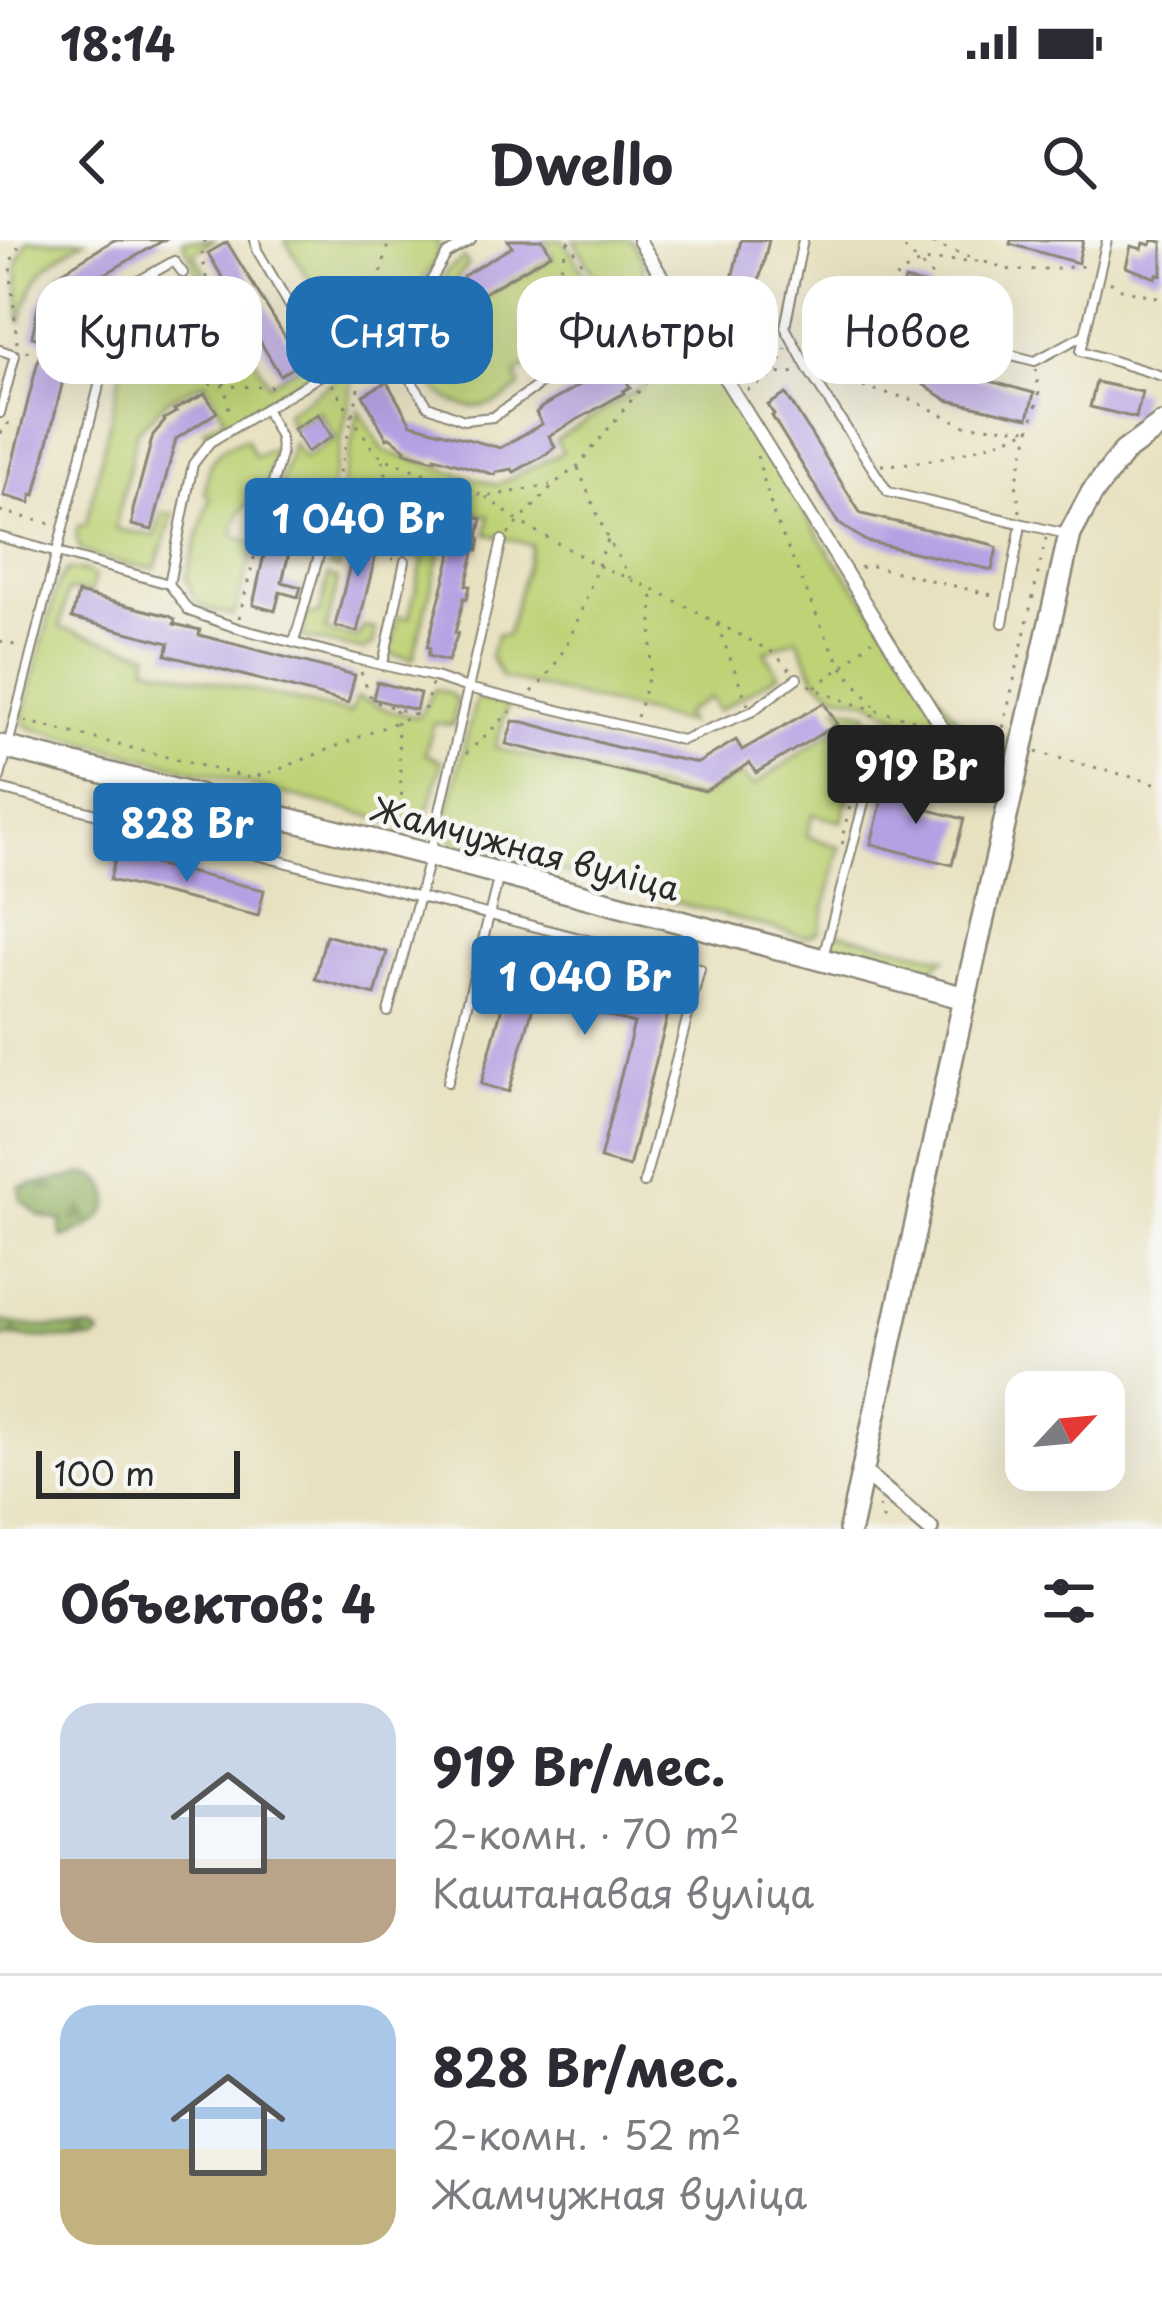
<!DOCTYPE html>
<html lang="ru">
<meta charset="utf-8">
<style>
:root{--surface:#fff;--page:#f7f7f7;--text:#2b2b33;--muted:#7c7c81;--line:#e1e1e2;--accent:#1f6fb2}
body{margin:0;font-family:"Playpen Sans",sans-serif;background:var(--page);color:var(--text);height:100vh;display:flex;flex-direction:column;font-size:45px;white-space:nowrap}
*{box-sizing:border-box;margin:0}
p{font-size:39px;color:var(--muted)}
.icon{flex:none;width:66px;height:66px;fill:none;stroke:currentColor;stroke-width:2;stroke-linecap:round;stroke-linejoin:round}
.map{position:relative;height:1289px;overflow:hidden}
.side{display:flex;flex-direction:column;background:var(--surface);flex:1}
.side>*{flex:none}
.hud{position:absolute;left:36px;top:36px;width:1092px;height:108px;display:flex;gap:24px}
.needle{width:78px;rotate:64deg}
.buttons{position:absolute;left:1005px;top:1131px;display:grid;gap:24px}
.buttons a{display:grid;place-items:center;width:120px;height:120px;border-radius:24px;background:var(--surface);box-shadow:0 12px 48px #0002;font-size:60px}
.scale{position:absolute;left:36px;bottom:30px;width:204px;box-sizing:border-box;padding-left:12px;border:6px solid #2b2b2b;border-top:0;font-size:33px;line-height:42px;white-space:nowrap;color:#2b2b2b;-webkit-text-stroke:9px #f6f6f2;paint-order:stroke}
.price{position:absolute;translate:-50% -102px;padding:0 27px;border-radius:12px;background:var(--accent);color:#fff;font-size:39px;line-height:78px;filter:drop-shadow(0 3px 6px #0008)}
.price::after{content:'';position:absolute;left:50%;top:72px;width:36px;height:27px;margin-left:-18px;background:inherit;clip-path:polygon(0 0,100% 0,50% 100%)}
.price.on{background:#222;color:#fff}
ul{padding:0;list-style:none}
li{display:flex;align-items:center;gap:36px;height:300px;padding:0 60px}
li+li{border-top:3px solid var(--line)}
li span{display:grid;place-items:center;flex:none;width:336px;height:240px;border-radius:36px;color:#555}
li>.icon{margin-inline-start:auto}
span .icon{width:144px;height:144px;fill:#fffc;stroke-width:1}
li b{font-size:51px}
h2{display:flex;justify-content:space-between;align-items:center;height:144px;padding:0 60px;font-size:51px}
.tag{padding:0 42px;border-radius:36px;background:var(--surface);box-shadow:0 12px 48px #0002;font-size:42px;line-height:108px}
.tag.on{background:var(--accent);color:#fff}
.status{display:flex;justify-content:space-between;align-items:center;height:84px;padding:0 60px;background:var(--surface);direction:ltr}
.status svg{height:33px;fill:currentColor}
header{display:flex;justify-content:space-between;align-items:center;height:156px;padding:0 60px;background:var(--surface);font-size:54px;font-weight:700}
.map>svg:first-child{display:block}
</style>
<div class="status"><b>18:14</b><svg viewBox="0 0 49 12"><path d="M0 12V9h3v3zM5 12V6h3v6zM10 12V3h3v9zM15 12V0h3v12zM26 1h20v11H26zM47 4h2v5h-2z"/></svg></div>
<header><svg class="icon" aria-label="back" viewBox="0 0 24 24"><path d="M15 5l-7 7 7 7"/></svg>Dwello<svg class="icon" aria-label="search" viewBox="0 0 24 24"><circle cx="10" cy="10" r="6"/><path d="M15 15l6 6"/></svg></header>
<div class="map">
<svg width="1162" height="1289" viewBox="0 0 1162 1289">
<defs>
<pattern id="forest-firs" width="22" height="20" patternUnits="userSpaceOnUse" patternTransform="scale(3)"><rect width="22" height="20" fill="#96b467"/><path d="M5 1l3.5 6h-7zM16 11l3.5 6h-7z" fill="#7b9355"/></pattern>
</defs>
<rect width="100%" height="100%" fill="#f6f6f2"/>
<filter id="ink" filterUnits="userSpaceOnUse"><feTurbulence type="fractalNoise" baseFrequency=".00833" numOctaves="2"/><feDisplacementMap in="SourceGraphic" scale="24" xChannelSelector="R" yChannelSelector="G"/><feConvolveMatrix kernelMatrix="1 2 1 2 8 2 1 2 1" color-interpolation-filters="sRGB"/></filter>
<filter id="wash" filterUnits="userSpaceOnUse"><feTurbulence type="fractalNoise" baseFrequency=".004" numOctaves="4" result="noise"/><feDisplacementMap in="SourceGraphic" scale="48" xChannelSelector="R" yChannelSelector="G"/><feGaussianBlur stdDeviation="2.7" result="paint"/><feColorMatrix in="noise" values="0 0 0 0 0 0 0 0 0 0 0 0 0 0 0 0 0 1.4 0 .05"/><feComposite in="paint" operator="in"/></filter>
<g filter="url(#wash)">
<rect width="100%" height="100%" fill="#e8e1c0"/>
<g fill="#bed276" stroke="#747e50" stroke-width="3">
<path d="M28 0H85C37 29 37 31 20 84L17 23Z"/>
<path d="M183 0H214L194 13 269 144 303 124 295 109 304 104 319 128 210 197 204 189 225 177 205 142 169 159 137 191 115 289 155 296 162 273 174 274 155 328C132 326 101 320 80 310L76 295 78 286 86 285 121 131 115 120 129 58 163 37 182 50 200 40Z"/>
<path d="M285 0H438V17L395 84 386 94 376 96 362 91 347 101Z"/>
<path d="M543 0H564L646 135 634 142 619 117 601 127 595 116 609 107 593 80 516 134 520 147C510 155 499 164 485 166 449 173 415 136 409 103L447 31 464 18 468 25 451 45 465 69 553 18Z"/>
<path d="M574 0H631L643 19 646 122Z"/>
<path d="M652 33 834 319 994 527 867 460 837 454 816 439 797 398 765 412 779 434 718 471 710 457 683 474 688 483 502 438 490 416 497 395H507L532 305 487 294 489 276 452 266 413 419 390 414 398 376 409 377 423 318 378 309 382 291 352 284 339 329 330 327 341 291 332 289 359 170 384 211 497 245 563 212 556 200 655 138Z"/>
<path d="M352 129 350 159 321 298 298 293 304 269 276 260 293 203 304 219 336 198 319 171 291 187 286 173Z"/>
<path d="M246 199 255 217 273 209 274 217 265 252C246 264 234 273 234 296L255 304 234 376 211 370 195 362 186 337 210 257 205 253C207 223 216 206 246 199Z"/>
<path d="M67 330 85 331 95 336 91 353 68 350 60 388 149 413 147 426 350 473 357 457 390 471 418 477 435 449 449 453 457 460 453 485 434 483 425 514 442 521 426 579 419 588H406L370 576 30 488 22 480 58 343Z"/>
<path d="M328 336 338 339 326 391 357 398 364 387 375 389 374 404 363 410 302 398 306 375 320 374Z"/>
<path d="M479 459 508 465 495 508 700 558 741 534 753 546 847 481 837 466 868 472 842 582 813 574 807 596 840 607 819 692 806 697 454 603 444 590 445 582 475 463Z"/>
<path d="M830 691 945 718 932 728H918L835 707Z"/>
</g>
<g fill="url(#forest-firs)" stroke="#607049" stroke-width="3">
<path d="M85 934C96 936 104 939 108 951 116 977 82 990 63 998L60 990 62 981 40 976 21 960 20 947Z"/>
<path d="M0 1081 32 1086 93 1089 100 1094 95 1100 0 1097Z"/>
</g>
<g id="blocks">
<g fill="#b5a0e3">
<path d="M114 0H164L67 56 61 84 53 103 32 97 39 62 42 63 45 50 47 51 57 35Z"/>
<path d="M508 0H543L551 14 470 61 459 41 464 38 463 36 512 7Z"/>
<path d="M741 0H769L747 90 767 124 764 126 768 132 751 141 720 90Z"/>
<path d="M1011 0H1083L1078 23 1010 4Z"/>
<path d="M1153 0 1162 2V35L1157 34 1156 38 1126 27 1131 6 1142 9 1144 3 1151 5Z"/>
<path d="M227 2 297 116 299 124 280 135 208 13Z"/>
<path d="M905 40 931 46 920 92 944 132 963 137 964 134 1034 153 1028 178 947 160 924 145 919 137 917 138 902 113 904 111 899 104 897 87 899 78H896Z"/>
<path d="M815 64 845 68 840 93 811 87Z"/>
<path d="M39 117 67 124 35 255 32 254 30 263 4 256Z"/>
<path d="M618 126 630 147 623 151 624 153 549 196 555 207 547 214 514 232 512 229 496 232 495 235 435 217V220L404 212 405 209 390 197 387 199 363 155 387 142 411 184 500 208 542 184 536 173 542 167 609 128 611 131Z"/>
<path d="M1096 142 1142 152 1136 178 1090 167Z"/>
<path d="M205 154 217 172 176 199 152 290 132 285 133 270 153 195 165 181 164 179 176 172 174 170Z"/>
<path d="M786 154 861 274 990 304 997 308 992 330 866 301 838 283 772 176 774 175 768 165Z"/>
<path d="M318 174 332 197 307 212 293 189Z"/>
<path d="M277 267 299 272 282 342 301 347 298 357 280 352 275 371 253 365 266 305Z"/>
<path d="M460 274 482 279 478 297 480 298 478 310 475 309 466 345 470 346 467 359 464 358 455 393H458L448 421 428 416 430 408 427 407 452 311H449L455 287H457Z"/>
<path d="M359 288 381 293 357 392 335 386Z"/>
<path d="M78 353 169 376 175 379 174 384 200 390 199 395 355 435 348 463 166 415 169 403 72 378Z"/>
<path d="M377 442 420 453 416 470 373 459Z"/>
<path d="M824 463 837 484 756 533 750 523 705 551 506 504 513 481 524 482 616 507 698 523 736 500 742 510Z"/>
<path d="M886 544 920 553 917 567 964 579 952 625 871 604Z"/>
<path d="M116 615 264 650 258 676 110 640Z"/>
<path d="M326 695 387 712 375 755 315 739Z"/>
<path d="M516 715 672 758 629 927 600 919 634 783 536 756 509 852 481 844Z"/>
</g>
</g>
</g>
<g filter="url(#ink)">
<use href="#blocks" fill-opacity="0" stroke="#8a8676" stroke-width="3"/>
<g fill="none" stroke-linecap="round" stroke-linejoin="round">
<defs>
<g id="service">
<path d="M255 0 257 10 328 131 362 113 392 106 403 129 428 166 464 180 493 177 593 107"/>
<path d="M803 0 785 87 809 131 888 252 1066 294"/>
<path d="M1107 0 1081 111 1162 136"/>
<path d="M950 65 972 105 1035 121 1084 95"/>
<path d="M392 106 447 14 471 0"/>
<path d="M0 110 15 115 0 173"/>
<path d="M0 297 169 344 189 371 237 388 356 419 435 437 468 448 682 500 751 472 797 438"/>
<path d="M257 298 281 215 280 197 266 170"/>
<path d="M169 344 193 224 210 202 328 131"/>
<path d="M1003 383 1021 285"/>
<path d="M294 402 323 301"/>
<path d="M383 424 405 321"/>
<path d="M0 537 103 130 98 110 107 62 126 48 174 21 183 33"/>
<path d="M0 549 700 729 644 943"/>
<path d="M823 717 875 521 1005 559"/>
<path d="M388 772 430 615 502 300"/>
<path d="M448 842 499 635"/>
</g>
<path id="pedestrian" d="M639 0 943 489 994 527"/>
<path id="minor" d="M862 1231 930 1289"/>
<path id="tertiary" d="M850 1289 965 758"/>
<path id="secondary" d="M0 506 430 615 965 758 1070 294 1092 253 1124 212 1162 184"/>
</defs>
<use href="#service" stroke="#8a8676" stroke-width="12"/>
<use href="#pedestrian" stroke="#8a8676" stroke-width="16"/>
<use href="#minor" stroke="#8a8676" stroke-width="20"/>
<use href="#tertiary" stroke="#8a8676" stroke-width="26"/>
<use href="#secondary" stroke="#8a8676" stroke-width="26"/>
<g stroke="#8a8676" stroke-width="3" stroke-dasharray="3 9" stroke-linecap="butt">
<path d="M205 0 202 14 230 176"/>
<path d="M568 0 648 132"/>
<path d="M896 0 937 41 946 57"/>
<path d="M921 0 976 19"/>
<path d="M985 22 1014 31 1088 26"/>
<path d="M1110 42 1117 48 1162 58"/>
<path d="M604 100 647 75"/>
<path d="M17 103 10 23 22 0"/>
<path d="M365 103 389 0"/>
<path d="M26 111 92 128"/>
<path d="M652 120 707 134"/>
<path d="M114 131 225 146 277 147"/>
<path d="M776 132 786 108"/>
<path d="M540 133 546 82 568 2"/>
<path d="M826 136C847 103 879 41 916 25 934 17 964 22 983 21"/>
<path d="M828 138 910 159 964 185 1030 189"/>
<path d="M332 144 372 208 383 218 486 257 550 245"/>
<path d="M747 150 775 134 799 132"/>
<path d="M0 193 6 190 9 181"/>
<path d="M757 216 774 276 823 390 842 427 874 466"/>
<path d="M383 220 395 275 384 317 394 319"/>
<path d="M881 225C934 224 980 209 1028 190"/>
<path d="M578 228 608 300 631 338"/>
<path d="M486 257 519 282 597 325 653 349 774 413 792 432"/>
<path d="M0 271 51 284"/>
<path d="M1020 272 1016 243 1039 155 1036 129"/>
<path d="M325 291 357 157 361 125"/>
<path d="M508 294 554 244 578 226 651 136 648 41"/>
<path d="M860 328 868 325 996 356"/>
<path d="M239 378 257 306"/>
<path d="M717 384 748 465"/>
<path d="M0 401 21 407"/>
<path d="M361 432 372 461 414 474"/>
<path d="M809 445C844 465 885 471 924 483"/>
<path d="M815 447 842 427 872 400"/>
<path d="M532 452C573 414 586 351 608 300"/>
<path d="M396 469 404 593"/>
<path d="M637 477 650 432 653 351"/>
<path d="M25 481 250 538 275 531 424 471 432 444"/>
<path d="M998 511 1046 298"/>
<path d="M1036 512 1162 545"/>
<path d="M466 514 511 471"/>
<path d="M844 603 841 602 874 469"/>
<path d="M879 1266 886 1289"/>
</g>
<use href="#service" stroke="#fff" stroke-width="8"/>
<use href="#pedestrian" stroke="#fff" stroke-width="12"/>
<use href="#minor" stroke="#fff" stroke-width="15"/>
<use href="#tertiary" stroke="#fff" stroke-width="21"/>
<use href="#secondary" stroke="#fff" stroke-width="21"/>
</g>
</g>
<g text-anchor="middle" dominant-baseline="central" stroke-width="9" stroke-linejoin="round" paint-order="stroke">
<g font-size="33" fill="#2b2b2b" stroke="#f6f6f2">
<text transform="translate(526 607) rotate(15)">Жамчужная вуліца</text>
</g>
</g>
</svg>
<div class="buttons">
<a><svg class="needle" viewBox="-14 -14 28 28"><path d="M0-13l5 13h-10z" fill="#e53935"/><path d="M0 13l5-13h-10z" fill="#7c7c81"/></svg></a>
</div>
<div class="scale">100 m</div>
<b class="price" style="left:358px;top:340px">1 040 Br</b>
<b class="price on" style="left:916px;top:587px">919 Br</b>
<b class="price" style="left:187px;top:645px">828 Br</b>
<b class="price" style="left:585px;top:798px">1 040 Br</b>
<div class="hud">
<a class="tag">Купить</a>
<a class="tag on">Снять</a>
<a class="tag">Фильтры</a>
<a class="tag">Новое</a>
</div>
</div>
<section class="side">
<h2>Объектов: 4<svg class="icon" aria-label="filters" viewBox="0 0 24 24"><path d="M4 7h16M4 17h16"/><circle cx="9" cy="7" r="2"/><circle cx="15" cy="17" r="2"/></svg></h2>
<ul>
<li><span style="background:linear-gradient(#c9d6e8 65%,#b9a48a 0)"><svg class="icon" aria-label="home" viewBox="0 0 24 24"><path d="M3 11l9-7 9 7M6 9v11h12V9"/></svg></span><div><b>919 Br/мес.</b><p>2-комн. · 70 m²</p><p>Каштанавая вуліца</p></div></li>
<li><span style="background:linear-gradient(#a9c7e8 60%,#c2b280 0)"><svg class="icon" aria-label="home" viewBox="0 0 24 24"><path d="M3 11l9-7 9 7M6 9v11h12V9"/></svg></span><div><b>828 Br/мес.</b><p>2-комн. · 52 m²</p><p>Жамчужная вуліца</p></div></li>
</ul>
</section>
